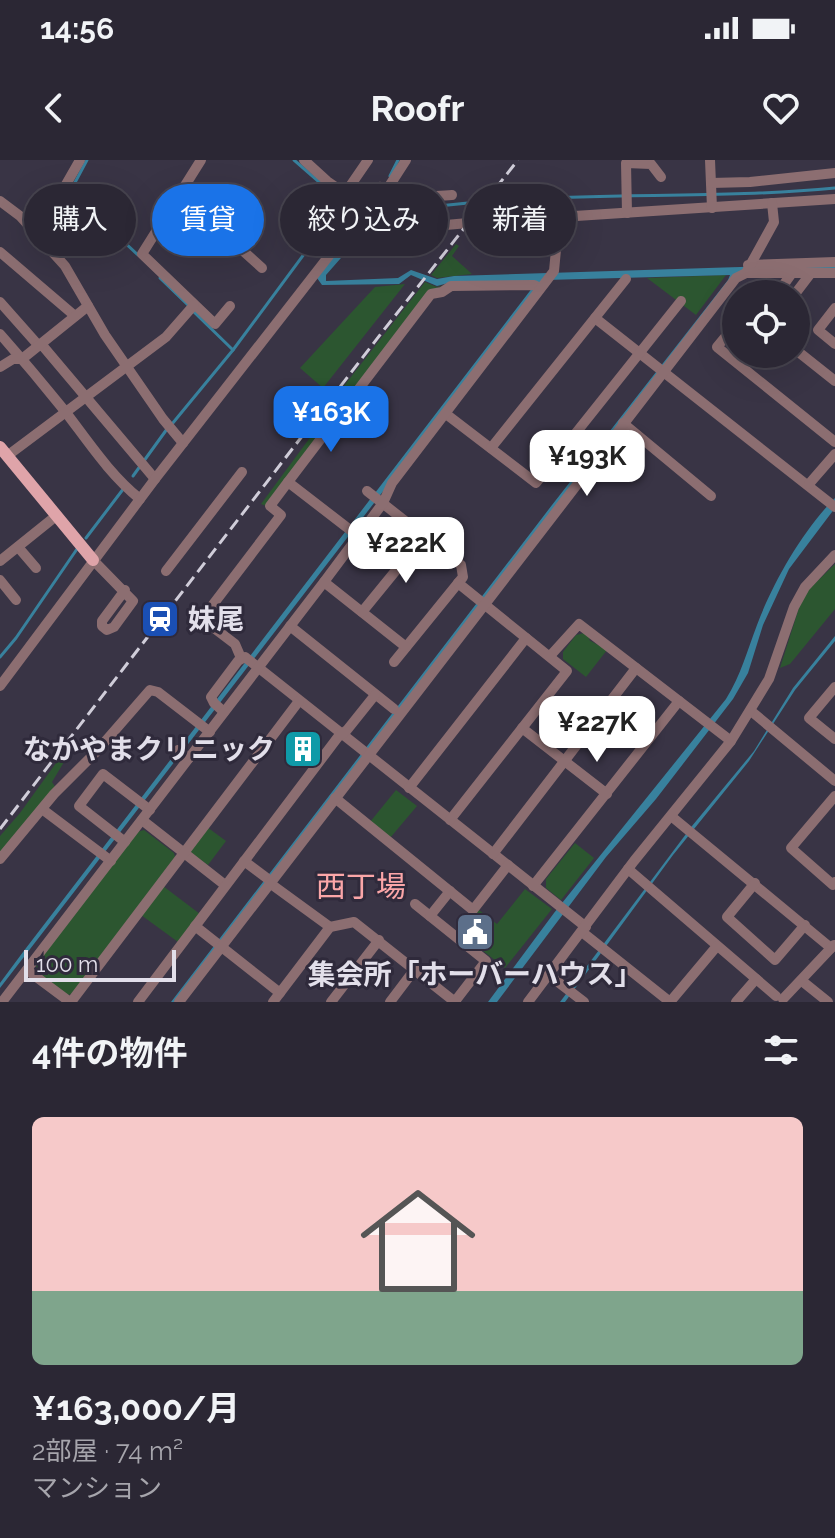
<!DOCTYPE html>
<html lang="ja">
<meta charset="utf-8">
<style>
:root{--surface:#2b2734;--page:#332f3c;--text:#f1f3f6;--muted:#a6a5ac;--line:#47444f;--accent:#1a73e8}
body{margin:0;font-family:Raleway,"Noto Sans JP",sans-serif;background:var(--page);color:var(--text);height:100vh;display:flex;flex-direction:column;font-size:30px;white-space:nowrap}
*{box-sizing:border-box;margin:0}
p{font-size:26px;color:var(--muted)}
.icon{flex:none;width:44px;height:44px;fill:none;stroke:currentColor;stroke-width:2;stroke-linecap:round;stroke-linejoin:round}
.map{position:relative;height:842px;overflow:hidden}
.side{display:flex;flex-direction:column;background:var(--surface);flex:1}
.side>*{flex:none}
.guide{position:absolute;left:24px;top:24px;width:788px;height:72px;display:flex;gap:16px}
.fabs{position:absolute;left:722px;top:120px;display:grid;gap:16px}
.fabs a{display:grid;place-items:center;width:88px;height:88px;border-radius:50%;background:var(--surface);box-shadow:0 8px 32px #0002,0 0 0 2px var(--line);font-size:40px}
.scale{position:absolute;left:24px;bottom:20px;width:152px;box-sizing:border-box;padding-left:8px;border:4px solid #e2dfea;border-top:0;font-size:22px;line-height:28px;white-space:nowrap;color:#e2dfea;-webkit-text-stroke:6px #2f2a3b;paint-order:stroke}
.price{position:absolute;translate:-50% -68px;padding:0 18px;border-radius:16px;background:#fff;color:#222;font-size:26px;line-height:52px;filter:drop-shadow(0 2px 4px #0008)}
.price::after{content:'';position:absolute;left:50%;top:48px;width:24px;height:18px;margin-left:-12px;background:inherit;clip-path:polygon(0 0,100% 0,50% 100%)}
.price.selected{background:var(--accent);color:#fff}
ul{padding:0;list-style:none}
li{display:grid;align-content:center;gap:16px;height:424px;padding:0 32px}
li span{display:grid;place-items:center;height:248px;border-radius:12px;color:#555}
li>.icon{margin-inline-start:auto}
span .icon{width:144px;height:144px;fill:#fffc;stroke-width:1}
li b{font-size:34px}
h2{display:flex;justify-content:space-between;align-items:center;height:96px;padding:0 32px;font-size:34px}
.pill{padding:0 28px;border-radius:36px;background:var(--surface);box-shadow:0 8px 32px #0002,0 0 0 2px var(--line);font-size:28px;line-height:72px}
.pill.selected{background:var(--accent);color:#fff}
.status{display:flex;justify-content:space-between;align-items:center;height:56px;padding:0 40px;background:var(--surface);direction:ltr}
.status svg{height:22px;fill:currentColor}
header{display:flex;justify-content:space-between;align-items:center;height:104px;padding:0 32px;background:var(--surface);font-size:36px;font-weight:700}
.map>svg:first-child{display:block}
</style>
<div class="status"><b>14:56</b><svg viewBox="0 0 49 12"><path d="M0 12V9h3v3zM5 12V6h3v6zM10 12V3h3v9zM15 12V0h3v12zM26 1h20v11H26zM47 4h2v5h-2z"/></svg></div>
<header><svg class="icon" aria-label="back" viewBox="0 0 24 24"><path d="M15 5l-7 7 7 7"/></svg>Roofr<svg class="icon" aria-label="heart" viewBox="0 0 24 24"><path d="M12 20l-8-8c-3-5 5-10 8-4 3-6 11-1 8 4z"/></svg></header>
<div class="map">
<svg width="835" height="842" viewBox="0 0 835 842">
<rect width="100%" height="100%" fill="#393445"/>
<g fill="#2c5630">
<path d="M456 84 459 86 452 96 472 114 437 118 431 115Z"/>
<path d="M726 115 696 155 647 118Z"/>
<path d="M425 122 437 127 449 124 428 131 266 346 261 344 312 275 308 272Z"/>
<path d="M405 124 323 228 300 208 375 127Z"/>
<path d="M835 404V449L790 504 780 508 803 435Z"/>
<path d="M584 473 590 478 589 480 607 490 586 517 563 499V492L576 475Z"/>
<path d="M59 599 64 602 52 622 56 628 0 696V676L20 653Z"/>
<path d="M396 630 417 646 390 678 370 662Z"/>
<path d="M207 667 226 681 208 705 192 694 190 689Z"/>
<path d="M144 670 174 693 175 697 73 833 68 835 37 813 36 804 137 672Z"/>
<path d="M575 683 594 698 561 740 546 728V719Z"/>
<path d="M163 726 200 754 178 782 141 755Z"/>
<path d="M525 729 552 749 505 808 460 773 479 750 497 764Z"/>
</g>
<g fill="#38819d">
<path d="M377 36 381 37V47L390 50 402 49 401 53 376 57 360 69 355 82 326 115V121L398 118 411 110 437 119 454 116 835 104V110L742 112 174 842H171L552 345 728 120 730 115 546 120 0 828V823L23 792 536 123 452 122 437 126 411 115 399 124 322 125 317 118 343 83C355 75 358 60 359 47L365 48Z"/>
<path d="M835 338V348L789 409 763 465 748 513 733 539 656 639 606 697 497 842H488L554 753 726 539C741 515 747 491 757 465 773 422 803 370 835 338Z"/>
<path d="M835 476V481L795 530 749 601 673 695 565 842H560L692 666 754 591 793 528Z"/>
</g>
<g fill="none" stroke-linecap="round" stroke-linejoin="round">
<g stroke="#38819d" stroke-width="3">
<path d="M87 0 71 30 73 34 138 95"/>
<path d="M294 0 333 34"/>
<path d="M390 16 398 0"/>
<path d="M493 41C607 32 721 39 835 28"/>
<path d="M399 50 468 43"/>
<path d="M160 118 189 146"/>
<path d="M194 152 233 190"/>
<path d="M172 264 233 190 336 51"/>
<path d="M133 316 167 269"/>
<path d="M86 378 124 328"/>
<path d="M0 497 16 478 77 389"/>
</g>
<g stroke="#8c6e71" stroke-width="10">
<path d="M201 0 142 94 215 164 230 146"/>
<path d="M304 0 327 21 356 41 353 61 346 74 468 63 835 39"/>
<path d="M710 0 712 48"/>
<path d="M711 23 750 22 835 13"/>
<path d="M386 31C410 41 427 36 452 35"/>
<path d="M346 32 368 0"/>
<path d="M180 34 262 108"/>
<path d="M0 41 20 56 65 106 105 175 163 259 183 283"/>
<path d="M356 41H366L380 27 386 31 406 0"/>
<path d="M627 53 626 3 651 4 661 17"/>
<path d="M33 71 69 38 64 28 80 0"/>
<path d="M0 92 75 156"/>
<path d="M748 105 835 102"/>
<path d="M747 111 774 62 772 43"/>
<path d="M777 134 792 113"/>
<path d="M795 134 811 113"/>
<path d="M0 142 39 186"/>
<path d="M835 148 818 170 835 184"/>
<path d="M595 158 835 347"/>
<path d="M736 164 717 187 835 282"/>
<path d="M0 174C22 199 43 224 64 250 88 281 109 314 140 339"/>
<path d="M42 185 155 319"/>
<path d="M796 190 835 221"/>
<path d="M0 207 13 199H22L88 146"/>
<path d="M446 254 536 323 681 141"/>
<path d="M623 263 711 336"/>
<path d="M491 288 626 119"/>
<path d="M7 296 166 177 194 145"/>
<path d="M809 324 835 294"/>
<path d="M367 331 461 405 463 417 394 502"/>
<path d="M358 376 288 322 431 134 442 132 451 126 534 125 540 128"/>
<path d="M18 387 36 408"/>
<path d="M93 400 133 441 114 467 107 470 102 466V461L125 430"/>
<path d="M0 401 56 356"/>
<path d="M166 411 242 312"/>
<path d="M0 420 16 440"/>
<path d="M324 422 406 487"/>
<path d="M193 452 235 484 241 498"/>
<path d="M362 452 424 376"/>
<path d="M202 459 281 355 270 346 288 322"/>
<path d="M290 466 394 549"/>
<path d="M550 496 579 464 731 581"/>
<path d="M0 526 155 319 346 74"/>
<path d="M835 527 809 558 835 579"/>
<path d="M751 551 835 621"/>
<path d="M224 552 214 543 211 537 238 501 245 497 586 767"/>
<path d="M522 568 607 634"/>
<path d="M178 590 189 598"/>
<path d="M409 628 526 478"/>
<path d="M835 636 791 688 833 725 835 722"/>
<path d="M335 638 473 750 508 705"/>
<path d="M42 649 111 701"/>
<path d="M671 656 831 788"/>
<path d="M142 660 225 725"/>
<path d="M450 660 567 511 458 423"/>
<path d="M125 682 79 646 103 614 150 650"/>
<path d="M493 694 636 508"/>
<path d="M0 699 54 634 96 592 150 530 158 532 210 572"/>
<path d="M244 701 272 722"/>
<path d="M628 709 776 836"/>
<path d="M755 723 727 757 775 800 805 765"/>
<path d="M271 724 330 767"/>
<path d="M533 726 679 541"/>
<path d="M415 744 486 801 456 840"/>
<path d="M430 756 450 731"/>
<path d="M195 766 280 833"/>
<path d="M582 772 670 842"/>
<path d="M27 810 70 842"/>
<path d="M549 815 584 842"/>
<path d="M802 821 828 842"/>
<path d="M783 839 834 785"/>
<path d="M2 842 324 422 383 343 392 323 554 111 559 58"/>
<path d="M71 842 299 541"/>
<path d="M138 842 338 577 347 570 375 535"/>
<path d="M179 842 736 118 746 113H835"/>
<path d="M273 842 330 767 354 762 455 842"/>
<path d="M331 842 379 780"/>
<path d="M390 842 415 809"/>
<path d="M528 842 634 701 731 581 769 519 794 447 805 427 835 395"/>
<path d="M670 842 717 786"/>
<path d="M736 842 756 819"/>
</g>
<path stroke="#dfa4a9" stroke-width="12" d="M0 287 93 400"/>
<path stroke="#d0cdd9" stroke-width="3" stroke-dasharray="12 6" stroke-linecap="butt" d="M0 669 383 171 518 0"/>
</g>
<defs>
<symbol id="station-square" viewBox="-11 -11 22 22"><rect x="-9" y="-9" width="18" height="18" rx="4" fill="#1a4fb4" stroke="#2f2a3b"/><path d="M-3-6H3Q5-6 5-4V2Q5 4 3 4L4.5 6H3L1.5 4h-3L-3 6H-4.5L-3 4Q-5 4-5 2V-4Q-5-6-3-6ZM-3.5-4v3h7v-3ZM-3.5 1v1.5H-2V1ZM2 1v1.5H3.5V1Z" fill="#fff"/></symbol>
<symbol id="building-square" viewBox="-11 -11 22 22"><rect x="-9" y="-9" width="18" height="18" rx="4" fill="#0f9aa8" stroke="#2f2a3b"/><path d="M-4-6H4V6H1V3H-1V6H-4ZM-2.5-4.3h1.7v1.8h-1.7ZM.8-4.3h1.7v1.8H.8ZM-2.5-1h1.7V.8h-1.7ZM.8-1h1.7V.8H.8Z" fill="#fff"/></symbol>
<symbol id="civic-square" viewBox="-11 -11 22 22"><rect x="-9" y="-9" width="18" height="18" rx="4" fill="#5c6f8a" stroke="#2f2a3b"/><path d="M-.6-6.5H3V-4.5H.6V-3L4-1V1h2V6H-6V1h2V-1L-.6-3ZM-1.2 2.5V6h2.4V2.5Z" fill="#fff"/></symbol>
</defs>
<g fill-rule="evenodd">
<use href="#station-square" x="138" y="437" width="44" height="44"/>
<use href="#building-square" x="281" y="567" width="44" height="44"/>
<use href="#civic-square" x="453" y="750" width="44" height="44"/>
</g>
<g text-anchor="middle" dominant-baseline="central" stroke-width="6" stroke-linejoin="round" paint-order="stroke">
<g font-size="28" font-weight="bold" fill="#e2dfea" stroke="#2f2a3b" text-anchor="start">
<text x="188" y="459">妹尾</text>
<text x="275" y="589" text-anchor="end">なかやまクリニック</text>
<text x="475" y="814" text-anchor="middle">集会所「ホーバーハウス」</text>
</g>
<g font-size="30" fill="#fba6a8" stroke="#2f2a3b">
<text x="361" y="726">西丁場</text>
</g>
</g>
</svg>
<div class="fabs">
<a><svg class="icon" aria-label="locate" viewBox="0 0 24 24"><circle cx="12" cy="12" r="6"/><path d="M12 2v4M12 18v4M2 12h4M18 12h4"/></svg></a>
</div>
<div class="scale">100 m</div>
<b class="price selected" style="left:331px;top:294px">¥163K</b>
<b class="price" style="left:587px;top:338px">¥193K</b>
<b class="price" style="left:406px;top:425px">¥222K</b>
<b class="price" style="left:597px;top:604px">¥227K</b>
<div class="guide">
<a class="pill">購入</a>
<a class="pill selected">賃貸</a>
<a class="pill">絞り込み</a>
<a class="pill">新着</a>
</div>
</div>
<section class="side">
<h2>4件の物件<svg class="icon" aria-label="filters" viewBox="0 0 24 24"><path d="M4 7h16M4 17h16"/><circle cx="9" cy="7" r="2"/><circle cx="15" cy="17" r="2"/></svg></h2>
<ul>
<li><span style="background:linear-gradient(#f6c9c9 70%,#7fa58c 0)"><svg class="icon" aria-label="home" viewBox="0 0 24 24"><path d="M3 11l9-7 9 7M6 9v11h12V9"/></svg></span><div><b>¥163,000/月</b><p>2部屋 · 74 m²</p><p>マンション</p></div></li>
</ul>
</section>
